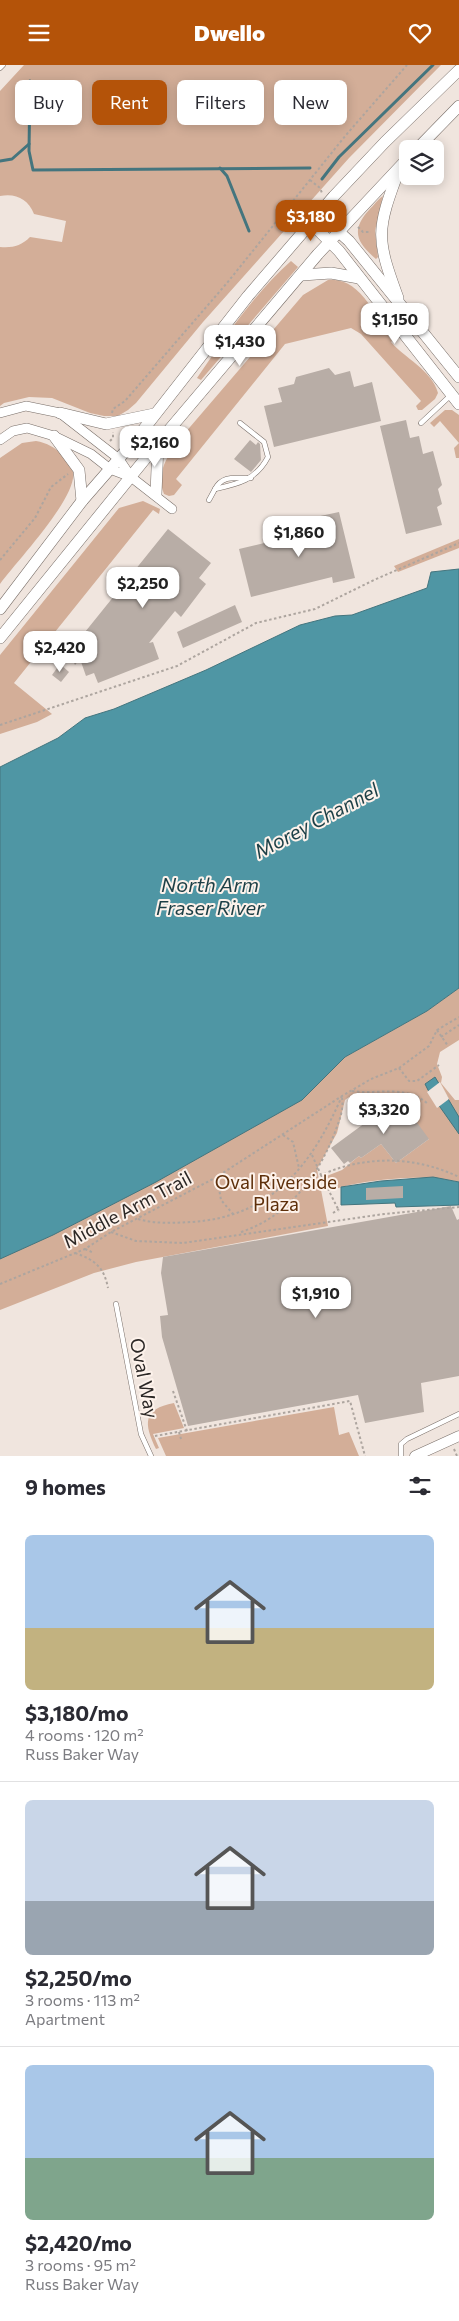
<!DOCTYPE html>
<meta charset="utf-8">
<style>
:root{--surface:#fff;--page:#f7f7f7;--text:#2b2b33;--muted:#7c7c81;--line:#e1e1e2;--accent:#b45309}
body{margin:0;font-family:Commissioner,sans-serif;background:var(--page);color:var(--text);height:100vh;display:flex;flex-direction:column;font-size:19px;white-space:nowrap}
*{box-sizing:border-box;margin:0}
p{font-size:16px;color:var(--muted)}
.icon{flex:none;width:28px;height:28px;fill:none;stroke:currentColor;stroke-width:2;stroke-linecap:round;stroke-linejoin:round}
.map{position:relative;height:1391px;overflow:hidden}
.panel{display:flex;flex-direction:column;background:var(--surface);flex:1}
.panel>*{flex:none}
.guide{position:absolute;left:15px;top:15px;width:430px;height:45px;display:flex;gap:10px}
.tools{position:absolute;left:399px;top:75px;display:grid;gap:10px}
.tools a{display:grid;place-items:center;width:45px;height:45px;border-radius:8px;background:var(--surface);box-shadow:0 2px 12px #0003;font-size:25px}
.price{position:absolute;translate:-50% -42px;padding:0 11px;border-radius:10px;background:#fff;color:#222;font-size:16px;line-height:32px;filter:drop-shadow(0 1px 2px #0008)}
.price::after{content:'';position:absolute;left:50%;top:30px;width:15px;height:11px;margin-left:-8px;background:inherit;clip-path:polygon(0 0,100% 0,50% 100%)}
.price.current{background:var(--accent);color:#fff}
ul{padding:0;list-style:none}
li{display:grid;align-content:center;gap:10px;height:265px;padding:0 25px}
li+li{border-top:1px solid var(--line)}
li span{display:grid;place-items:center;height:155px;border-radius:8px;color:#555}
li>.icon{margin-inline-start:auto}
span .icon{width:90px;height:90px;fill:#fffc;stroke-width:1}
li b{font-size:21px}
h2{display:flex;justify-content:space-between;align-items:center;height:60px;padding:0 25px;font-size:21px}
.pill{padding:0 18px;border-radius:8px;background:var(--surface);box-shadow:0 2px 12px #0003;font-size:18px;line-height:45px}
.pill.current{background:var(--accent);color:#fff}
header{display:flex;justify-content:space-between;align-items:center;height:65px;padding:0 25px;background:var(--accent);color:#fff;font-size:22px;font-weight:800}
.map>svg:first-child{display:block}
</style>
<header><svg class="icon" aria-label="menu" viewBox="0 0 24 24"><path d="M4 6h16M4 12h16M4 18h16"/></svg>Dwello<svg class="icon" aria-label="heart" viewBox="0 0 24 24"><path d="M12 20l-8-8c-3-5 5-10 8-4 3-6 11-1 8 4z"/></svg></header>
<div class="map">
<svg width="459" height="1391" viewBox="0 0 459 1391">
<rect width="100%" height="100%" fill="#f0e5de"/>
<g fill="#d3ae98">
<path d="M24 0H441L349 93 203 257 136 338 128 345 118 351H104L90 348 52 333 29 332 4 338 0 341V182C13 183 21 181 30 172L62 177 66 156 34 149C28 134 16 128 0 131V26Z"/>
<path d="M383 131 375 166 378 192 376 194C356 177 351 165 369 145 374 140 378 134 383 131Z"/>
<path d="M291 196 298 202 201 315 197 313C225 272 254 229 291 196Z"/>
<path d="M328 215C362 212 376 254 392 276L391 277C403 292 432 305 438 328L435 334 422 345H418L416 341 421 336 361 269 351 263 285 279 176 414 182 420 174 430 169 431 164 429C156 409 166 393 178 376L303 230Z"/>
<path d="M445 345H452L459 350V393H456L454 383 459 378 440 356 434 362 430 358Z"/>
<path d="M36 376C47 378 55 382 63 391 66 395 72 401 73 407 78 432 16 497 0 519V393L22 378Z"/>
<path d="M143 436 160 444 159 449 153 445 14 618 52 649 37 657 0 669V590L119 443Z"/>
<path d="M459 474V483L398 507 394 501Z"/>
<path d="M459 923V975L440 987 437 999 442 1012 441 1018 455 1035H459V1117C429 1108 362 1114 332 1125L324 1112 342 1105 359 1091 361 1093 381 1079 396 1098 429 1074C404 1068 350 1063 349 1032L345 1035 337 1068 317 1104 328 1161 136 1197 94 1208 0 1245V1158L345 992 427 946Z"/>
<path d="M174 1338 184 1363 153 1369 159 1383 156 1384C144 1359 142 1344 174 1338Z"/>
<path d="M334 1342 339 1370 349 1367 359 1391H166L158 1373Z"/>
</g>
<g fill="#4f96a4" stroke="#44757e">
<path d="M459 504V923L427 946 345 992 302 1035 156 1117 53 1170 0 1194V702L58 673 85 653 114 644 206 605 300 560 335 551 352 550 427 523 431 507Z"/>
<path d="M435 1012 459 1052V1069L428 1025 425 1019Z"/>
<path d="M433 1112 459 1117V1140L396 1142 395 1138 341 1140V1122L381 1116Z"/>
</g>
<path fill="#f0e5de" d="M440 1017 449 1034 437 1043 427 1027Z"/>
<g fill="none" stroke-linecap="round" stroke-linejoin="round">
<g stroke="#44757e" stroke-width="3">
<path d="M30 16 29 86 33 105 310 103"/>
<path d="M0 96 12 94 29 79"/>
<path d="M220 103 227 111 249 166"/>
<path d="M322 114 339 92 433 0"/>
</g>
</g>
<g fill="#b8ada6">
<path d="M329 303 335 310 350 306 354 322 372 317 381 356 274 382 264 341 282 337 278 323 294 319 296 312Z"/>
<path d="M406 355 410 373 419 371 423 389 433 386 442 420 438 424 442 439 437 442 442 460 406 469 380 361Z"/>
<path d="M250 375 256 380 258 377 260 379 261 395 251 407 234 394Z"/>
<path d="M339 447 355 513 333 518 332 512 251 532 239 484 314 466 311 453Z"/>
<path d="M168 464 211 498 199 513 206 519 181 552 175 546 149 578 153 577 159 594 98 618 94 608 86 611 80 594 75 600 71 591 85 585 81 572Z"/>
<path d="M235 540 242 557 183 583 177 567Z"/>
<path d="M60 599 69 607 61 617 52 610Z"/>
<path d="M399 1033 429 1074 396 1098 381 1079 361 1093 359 1091 350 1098 348 1096 344 1099 331 1083Z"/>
<path d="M403 1121V1133L366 1135V1123Z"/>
<path d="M451 1141 457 1155 459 1154V1311L421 1318 424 1347 365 1358 358 1330 188 1361 162 1272 160 1251 168 1250 161 1208 163 1192Z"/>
</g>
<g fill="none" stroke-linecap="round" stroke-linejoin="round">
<defs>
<g id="service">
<path d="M0 3 3 0"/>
<path d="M421 358 451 330"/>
<path d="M215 424C223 409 236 414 251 413"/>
<path d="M209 435 215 424C238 419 256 415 268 392L264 377 240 358"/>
<path d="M116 1239 141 1369 151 1391"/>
<path d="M401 1391V1379L407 1374 459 1349"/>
</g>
<g id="minor">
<path d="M0 348 26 341 60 348 119 394 131 412"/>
<path d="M0 375 13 366 27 363 54 371 91 389 110 404 131 412 172 444"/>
</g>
<path id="tertiary" d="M415 1391 459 1371"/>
<g id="secondary">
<path d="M417 84 459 41"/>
<path d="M319 149 349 176 459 312"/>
<path d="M311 158 339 186 459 339"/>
<path d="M302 210 331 208 359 213"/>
<path d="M398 233C376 173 376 166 399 105"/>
<path d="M60 348 106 359 154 349"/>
<path d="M54 371 79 405 82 436"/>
<path d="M156 429 158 378"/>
<path d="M0 544 82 436 136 374 248 231 334 131 385 77 459 5"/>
<path d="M0 573 158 378 318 189 408 93"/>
</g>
</defs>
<use href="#service" stroke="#786e68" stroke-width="5.5"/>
<use href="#minor" stroke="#786e68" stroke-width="10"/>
<use href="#tertiary" stroke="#786e68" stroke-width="11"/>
<use href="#secondary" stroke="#786e68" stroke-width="12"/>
<g stroke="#ada59f" stroke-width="2" stroke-dasharray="2.5 2.5" stroke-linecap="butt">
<path d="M310 115 320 123 322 128"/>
<path d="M358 162 363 167H371"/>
<path d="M112 348 113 344 125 336 227 218 346 70 407 0"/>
<path d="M110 376 113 373V367"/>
<path d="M0 495 35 453 51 422 68 409"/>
<path d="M0 660 177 601 256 558 315 544 374 515 459 478"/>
<path d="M437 965 448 981"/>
<path d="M441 972 459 960"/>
<path d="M399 1003 409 1016H417L439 1000"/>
<path d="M352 1026C378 1030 406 1019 428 1039"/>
<path d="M283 1070 293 1077 299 1103"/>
<path d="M312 1090 321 1110C366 1090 415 1091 459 1112"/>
<path d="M321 1110 339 1146"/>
<path d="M217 1112 221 1135 233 1149"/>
<path d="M333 1148 339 1144"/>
<path d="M138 1154C155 1159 173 1158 191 1157 272 1152 312 1100 342 1031"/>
<path d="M111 1167 136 1176 183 1178 384 1149 459 1142"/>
<path d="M241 1167C287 1152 318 1112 335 1067 339 1056 344 1045 342 1033"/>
<path d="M85 1184 94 1188"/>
<path d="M75 1188C95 1195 104 1202 108 1223"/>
<path d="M0 1219 85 1184 111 1167 215 1113 342 1031 371 1014 399 1003 429 981 437 965 459 952"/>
<path d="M173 1326 187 1366"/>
<path d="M179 1367 181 1374"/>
<path d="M155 1371 350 1336 365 1391"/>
<path d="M454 1384 457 1391"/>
</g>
<use href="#service" stroke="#fff" stroke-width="4.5"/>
<use href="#minor" stroke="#fff" stroke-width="9"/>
<use href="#tertiary" stroke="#fff" stroke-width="10"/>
<use href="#secondary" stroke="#fff" stroke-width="11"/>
</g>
<g text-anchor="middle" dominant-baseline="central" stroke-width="4" stroke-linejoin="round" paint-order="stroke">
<g font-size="19" fill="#5e2f0a" stroke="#fdf2eb">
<text x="276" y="1116">Oval Riverside<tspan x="276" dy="22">Plaza</tspan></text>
</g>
<g font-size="19" fill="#2b2725" stroke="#fdf2eb">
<text transform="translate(127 1144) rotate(-28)">Middle Arm Trail</text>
<text transform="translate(145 1313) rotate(79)">Oval Way</text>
</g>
<g font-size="20" font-style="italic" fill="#1c3f46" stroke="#fdf2eb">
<text transform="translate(316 755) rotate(-28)">Morey Channel</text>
<text x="210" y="819">North Arm<tspan x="210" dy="23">Fraser River</tspan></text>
</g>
</g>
</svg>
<div class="tools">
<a><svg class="icon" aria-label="layers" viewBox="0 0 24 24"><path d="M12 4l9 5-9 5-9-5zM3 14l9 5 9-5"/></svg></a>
</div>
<b class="price current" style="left:311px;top:177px">$3,180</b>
<b class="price" style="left:395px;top:280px">$1,150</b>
<b class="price" style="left:240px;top:302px">$1,430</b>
<b class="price" style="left:155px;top:403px">$2,160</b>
<b class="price" style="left:299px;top:493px">$1,860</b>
<b class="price" style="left:143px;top:544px">$2,250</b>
<b class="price" style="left:60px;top:608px">$2,420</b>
<b class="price" style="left:384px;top:1070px">$3,320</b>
<b class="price" style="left:316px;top:1254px">$1,910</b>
<div class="guide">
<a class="pill">Buy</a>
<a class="pill current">Rent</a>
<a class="pill">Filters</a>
<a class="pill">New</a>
</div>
</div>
<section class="panel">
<h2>9 homes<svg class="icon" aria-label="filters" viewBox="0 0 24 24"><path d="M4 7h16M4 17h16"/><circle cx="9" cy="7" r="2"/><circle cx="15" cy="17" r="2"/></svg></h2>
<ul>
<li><span style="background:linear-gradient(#a9c7e8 60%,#c2b280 0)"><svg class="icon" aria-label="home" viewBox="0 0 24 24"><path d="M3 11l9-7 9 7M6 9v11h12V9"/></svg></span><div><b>$3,180/mo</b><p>4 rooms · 120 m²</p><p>Russ Baker Way</p></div></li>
<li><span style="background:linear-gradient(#c9d6e8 65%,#9aa5b1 0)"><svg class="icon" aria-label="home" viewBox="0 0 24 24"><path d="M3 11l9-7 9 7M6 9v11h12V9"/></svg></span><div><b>$2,250/mo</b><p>3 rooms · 113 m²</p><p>Apartment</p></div></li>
<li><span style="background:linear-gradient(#a9c7e8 60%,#7fa58c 0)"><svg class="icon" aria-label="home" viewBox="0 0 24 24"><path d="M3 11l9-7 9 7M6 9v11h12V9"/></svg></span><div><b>$2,420/mo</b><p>3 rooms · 95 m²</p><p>Russ Baker Way</p></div></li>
</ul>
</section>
